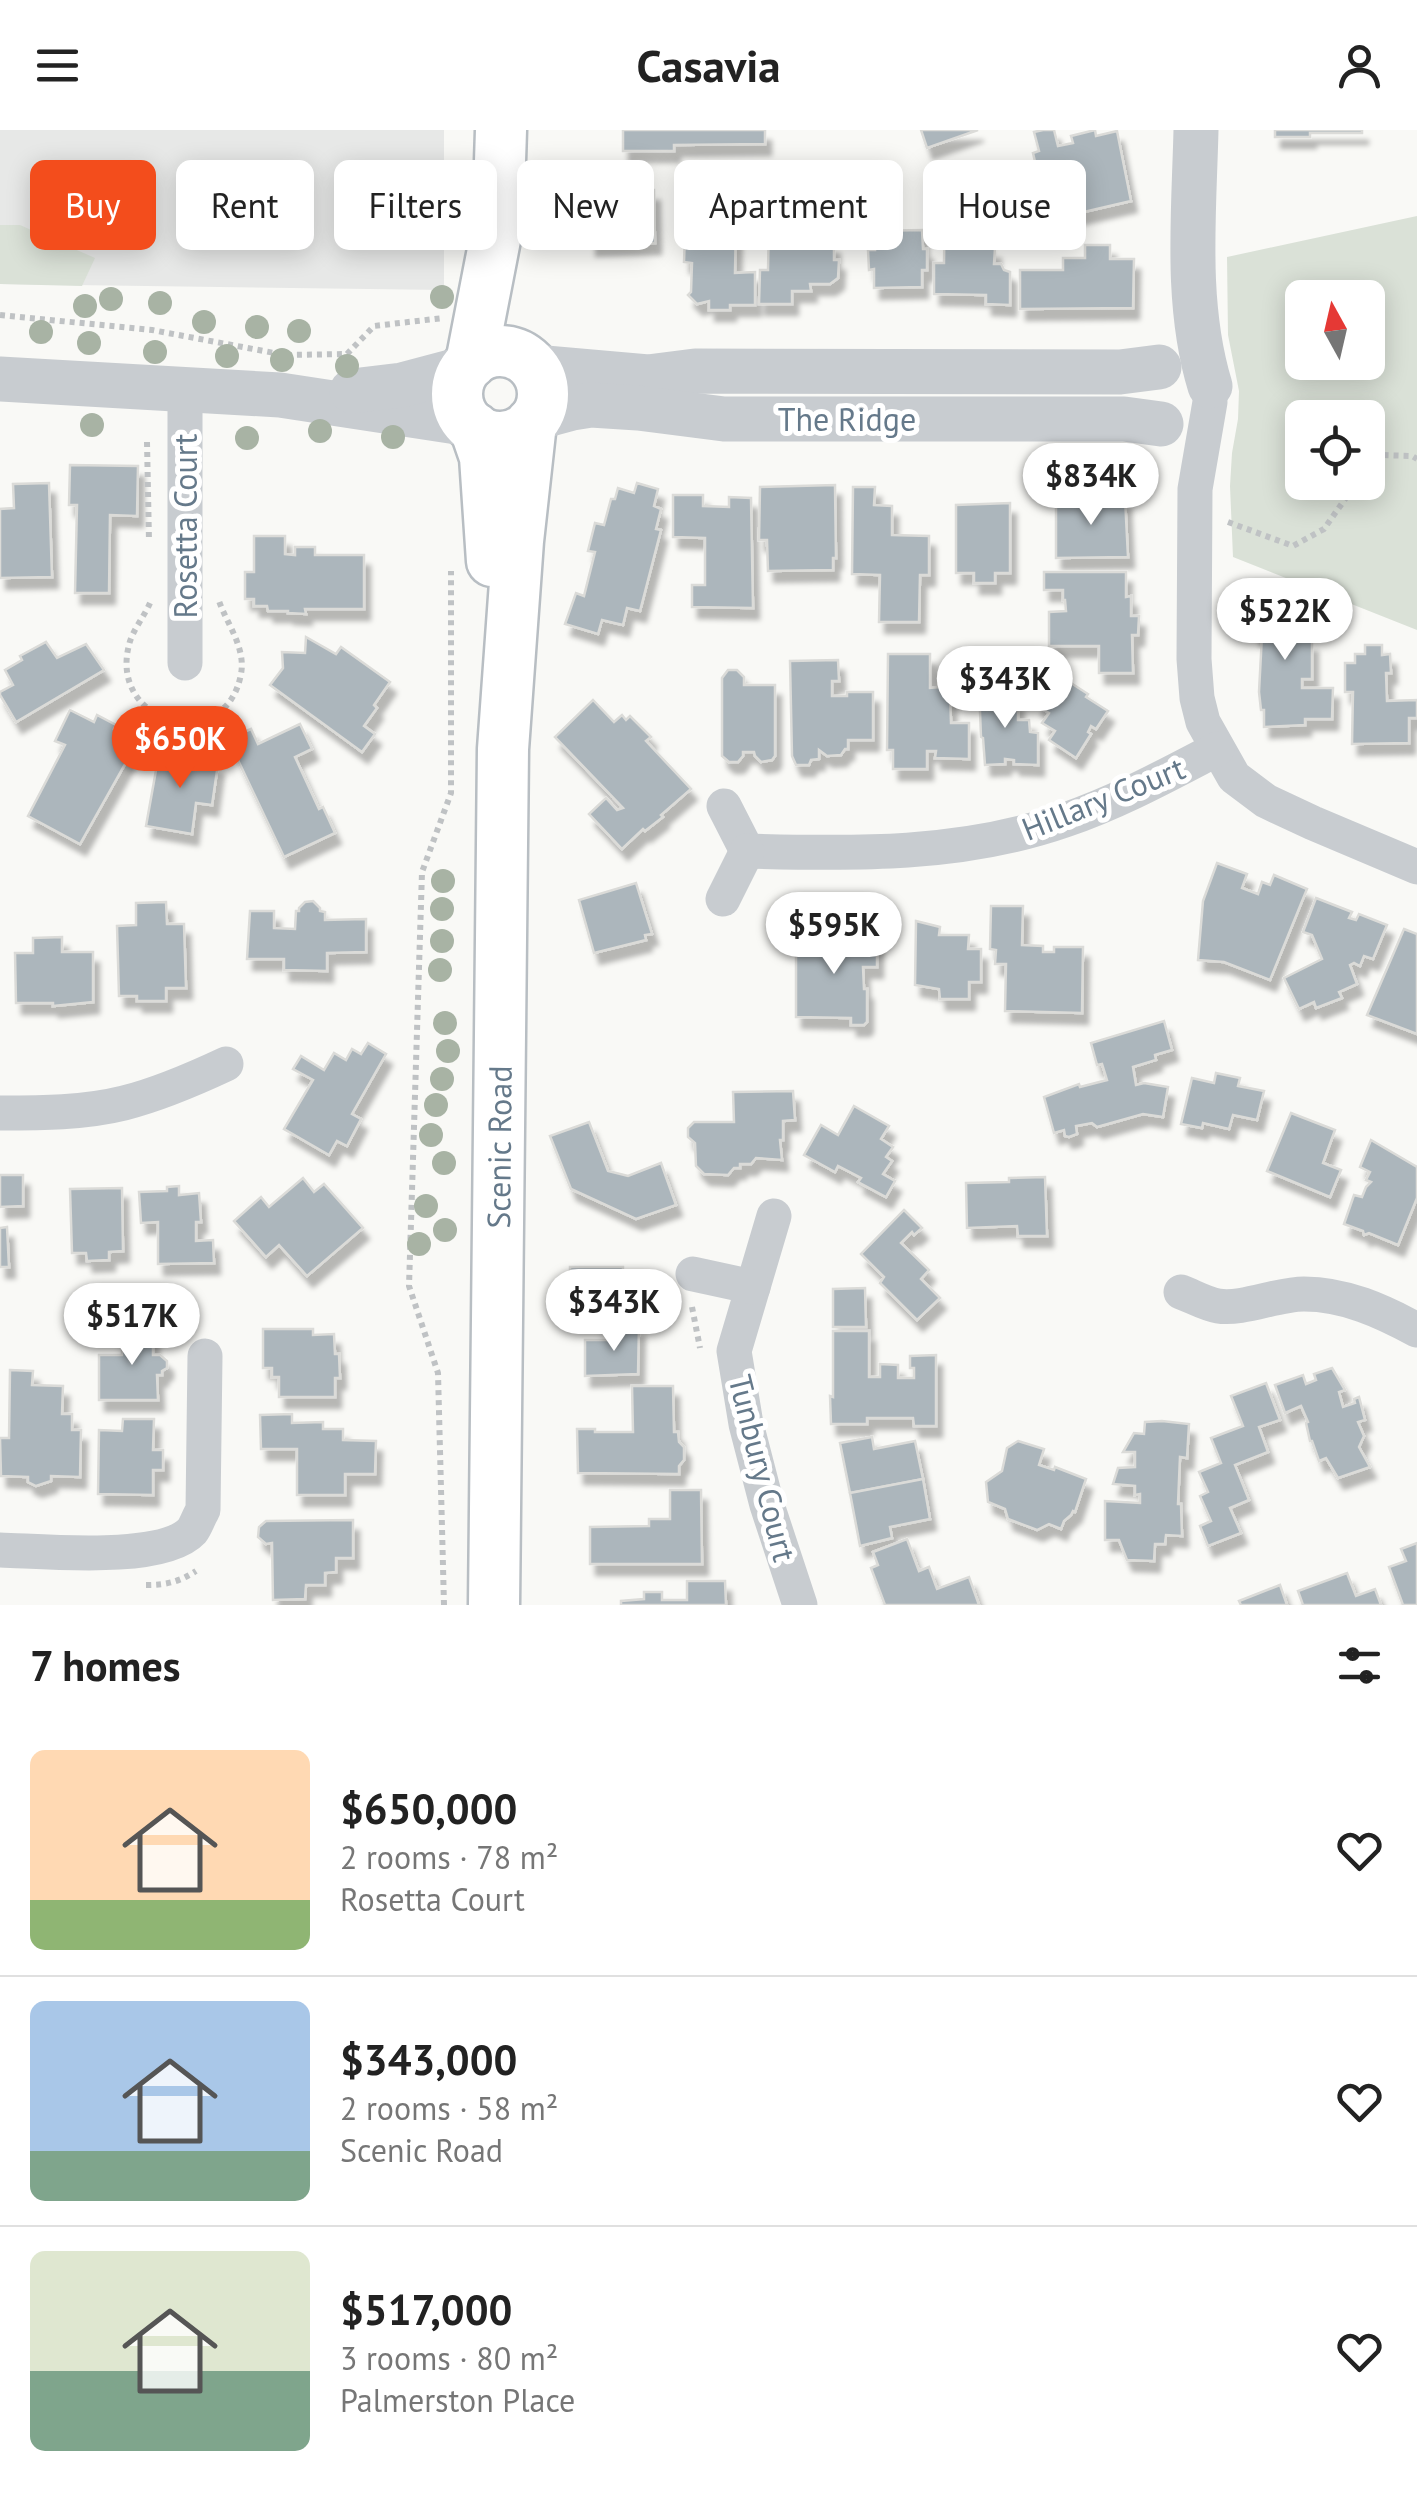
<!DOCTYPE html>
<meta charset="utf-8">
<style>
:root{--surface:#fff;--page:#f6f6f6;--text:#222;--muted:#767676;--line:#e0e0e0;--accent:#f34d1c}
body{margin:0;font-family:"PT Sans",sans-serif;background:var(--page);color:var(--text);height:100vh;display:flex;flex-direction:column;font-size:38px;white-space:nowrap}
*{box-sizing:border-box;margin:0}
p{font-size:32px;color:var(--muted)}
.icon{flex:none;width:55px;height:55px;fill:none;stroke:currentColor;stroke-width:2;stroke-linecap:round;stroke-linejoin:round}
.map{position:relative;height:1475px;overflow:hidden}
.panel{display:flex;flex-direction:column;background:var(--surface);flex:1}
.panel>*{flex:none}
.top-card{position:absolute;left:30px;top:30px;width:1358px;height:90px;display:flex;gap:20px}
.needle{width:65px;rotate:352deg}
.controls{position:absolute;left:1285px;top:150px;display:grid;gap:20px}
.controls a{display:grid;place-items:center;width:100px;height:100px;border-radius:15px;background:var(--surface);box-shadow:0 5px 25px #0003;font-size:50px}
.price{position:absolute;translate:-50% -85px;padding:0 22px;border-radius:35px;background:#fff;color:#222;font-size:32px;line-height:65px;filter:drop-shadow(0 2px 5px #0008)}
.price::after{content:'';position:absolute;left:50%;top:60px;width:30px;height:22px;margin-left:-15px;background:inherit;clip-path:polygon(0 0,100% 0,50% 100%)}
.price.active{background:var(--accent);color:#fff}
ul{padding:0;list-style:none}
li{display:flex;align-items:center;gap:30px;height:250px;padding:0 30px}
li+li{border-top:2px solid var(--line)}
li span{display:grid;place-items:center;flex:none;width:280px;height:200px;border-radius:15px;color:#555}
li>.icon{margin-inline-start:auto}
span .icon{width:120px;height:120px;fill:#fffc;stroke-width:1}
li b{font-size:42px}
h2{display:flex;justify-content:space-between;align-items:center;height:120px;padding:0 30px;font-size:42px}
.chip{padding:0 35px;border-radius:15px;background:var(--surface);box-shadow:0 5px 25px #0003;font-size:35px;line-height:90px}
.chip.active{background:var(--accent);color:#fff}
header{display:flex;justify-content:space-between;align-items:center;height:130px;padding:0 30px;background:var(--surface);font-size:45px;font-weight:700}
.map>svg:first-child{display:block}
</style>
<header><svg class="icon" aria-label="menu" viewBox="0 0 24 24"><path d="M4 6h16M4 12h16M4 18h16"/></svg>Casavia<svg class="icon" aria-label="person" viewBox="0 0 24 24"><circle cx="12" cy="8" r="4"/><path d="M4 21q1-7 8-7t8 7"/></svg></header>
<div class="map">
<svg width="1417" height="1475" viewBox="0 0 1417 1475">
<defs>
<filter id="shadow"><feDropShadow dx="6" dy="11" stdDeviation="2.5" flood-color="#0004"/></filter>
</defs>
<rect width="100%" height="100%" fill="#f9f9f6"/>
<path fill="#e7e8e7" d="M0 0H444V160L0 154Z"/>
<g fill="#dae1d7" fill-rule="evenodd">
<path d="M1417 86V500L1233 427 1230 356 1232 323 1238 289 1239 261 1228 205 1227 127ZM1302 168H1368V232H1302ZM1302 288H1368V352H1302Z"/>
<path d="M0 95H20L95 128 82 156 0 154Z"/>
</g>
<g fill="#acb6bc" stroke="#dbdbd8" stroke-width="2.5" filter="url(#shadow)">
<path d="M623 0H765V14L674 15V21H623Z"/>
<path d="M921 0H978L927 18Z"/>
<path d="M1043 0H1054L1058 16 1073 13 1071 6 1095 0 1096 6 1117 1 1131 71 1045 91 1039 67 1043 66 1033 23 1039 21 1034 2Z"/>
<path d="M1275 0H1362V3H1310V7H1275Z"/>
<path d="M690 55 731 56 730 91H736L735 143 755 142V175H730V180H709V171L697 174 688 165 691 162 692 133 684 132 685 105H693V87H689Z"/>
<path d="M980 56V93L987 94 986 118H995L994 134H1001L1004 140 1010 142V175L986 174V165L934 164V133H944L945 57Z"/>
<path d="M654 60 655 113 590 115 591 62Z"/>
<path d="M788 73 810 74V79H816L826 91 825 113H834V130H839L838 148 830 154H810L811 161H792V174H759L760 140H768L769 94 779 95V80H788Z"/>
<path d="M922 100 923 119H927V140H922V157L874 158V139L869 140 868 120H875V101Z"/>
<path d="M1085 115H1110V129H1134L1133 178 1020 179V140H1063V128H1085Z"/>
<path d="M70 335 138 336 137 386 110 385 109 463H75L77 375H69Z"/>
<path d="M49 353 52 447 0 448V379L14 378 13 354Z"/>
<path d="M637 353 658 359 654 376 661 379 656 399 661 400 640 481 627 478 623 495 602 490 598 504 565 494 576 463 584 466 595 422 588 421 595 393 604 395 611 369H615L618 358 634 363Z"/>
<path d="M835 355 836 428H833V440L768 441 767 410H759L760 357Z"/>
<path d="M853 357H875L874 375 892 376V405L929 406V445H920L919 492H879L880 445 852 444Z"/>
<path d="M673 365H703V376L729 377V367L751 368 753 478 692 477V455H705V408L673 407Z"/>
<path d="M1125 368 1128 427 1056 428V369Z"/>
<path d="M1010 373V443H995V453H974V443H956V375Z"/>
<path d="M254 406H285V424L295 425V417H315V425H364V479H305L306 484 288 483V481H268L267 476H254V469H245V442H254Z"/>
<path d="M1044 442H1126V467L1131 466V486H1139L1138 505H1132L1133 543H1099V516H1049V482L1066 481 1065 470H1063V460H1044Z"/>
<path d="M1246 464H1297V493H1302V511H1312V549H1302V558H1333L1332 589H1305V595L1264 597V580H1261L1259 562 1262 505H1254V493H1246Z"/>
<path d="M306 507 336 524 341 517 390 552 374 575 377 578 364 596 375 604 362 622 270 555 283 538 282 522 305 523Z"/>
<path d="M46 512 57 528 86 514 104 540 16 592 0 565V562L13 555 5 540 22 530 20 526Z"/>
<path d="M1365 515H1382V525L1390 524 1391 543H1386L1387 571 1417 570V588H1409V613L1352 614 1353 562H1345V533H1355V524H1365Z"/>
<path d="M888 524H930V558L941 557V561H950L951 593H969V629L935 628 936 621H927V639H893V620H887Z"/>
<path d="M838 530 839 551H832V566H847V562H873V610H848V619H845L841 625 827 626 819 620V629L811 630 809 635H796L792 626 790 531Z"/>
<path d="M1043 535 1088 564 1086 567 1108 581 1096 599 1091 596 1088 602 1091 604 1076 628 1049 610 1055 601 1042 593 1049 583 1035 574 1044 560 1029 550Z"/>
<path d="M728 540H737L744 547V555H775V626L772 630 761 632 755 626 754 622H743V626L738 632H729L722 626V548Z"/>
<path d="M1000 555 1001 571 1018 570V590H1029L1030 602 1038 603V635L1014 634V630L1005 629V634L985 635 983 608 981 607 979 556Z"/>
<path d="M593 570 614 592 622 585 626 590 630 586 651 607 646 611 691 659 661 685 663 687 645 701 643 699 622 719 589 684 606 668 617 680 623 678 555 607Z"/>
<path d="M70 580 94 592 97 585 116 595 114 599 138 611 80 714 28 686 65 615 55 611Z"/>
<path d="M300 594 312 619 295 627 319 679 323 677 335 703 284 727 228 609 251 599 258 614Z"/>
<path d="M160 618 192 623 191 630 218 634 212 675 196 673 192 704 146 696Z"/>
<path d="M1217 733 1247 744 1242 758 1258 764 1262 752 1270 755 1274 745 1307 759 1270 850 1224 832 1198 830 1203 771Z"/>
<path d="M636 753 652 804 645 805 646 810 594 823 579 770Z"/>
<path d="M1316 768 1352 782 1349 788 1356 790 1359 784 1387 795 1373 829 1364 826 1360 836 1354 833 1350 835 1357 854 1339 862 1342 868 1316 878 1314 872 1299 879 1284 848 1322 829 1312 805 1303 802Z"/>
<path d="M313 771 320 778V781L325 782V790L366 789V822L327 823V841L284 840V829H247L250 781H274V798L295 799 296 781H299V778L305 772Z"/>
<path d="M166 772 167 794H184L186 858H166V871H137V866H119L117 796 136 795V773Z"/>
<path d="M991 776H1023L1022 815 1043 816V822H1054V817H1083L1082 883 1005 881 1006 834H995L996 820 990 819Z"/>
<path d="M916 791 940 797 939 805H969L968 819H981V852H969V869H940L939 859 915 855Z"/>
<path d="M1404 799 1417 804V904L1367 885Z"/>
<path d="M62 807V822H93V872L53 876V873H16L15 823H33V808Z"/>
<path d="M796 807 877 808V837H863L864 859H867V892L864 895H851V888L796 887Z"/>
<path d="M1164 891 1172 920 1155 925 1156 930 1133 937 1136 955 1144 953 1168 957 1163 987 1143 984 1097 997 1092 993 1076 996 1077 1004 1069 1007 1065 1006 1064 1000 1054 1003 1044 967 1079 954 1080 957 1107 950 1102 934 1097 935 1091 913Z"/>
<path d="M368 913 386 924 352 984 361 989 347 1016 337 1011 329 1025 284 999 313 950 293 939 301 926 324 940 334 923 346 930 352 919 361 924Z"/>
<path d="M1216 943 1240 948 1238 956 1264 961 1257 990 1233 985 1229 999 1203 993 1202 998 1181 994 1192 948 1214 953Z"/>
<path d="M793 961 795 990 783 991V1010H780L782 1030 756 1028 751 1034H740V1038H734L728 1045 704 1044 696 1036 695 1013 688 1007V998L694 992H734L733 962Z"/>
<path d="M854 976 889 996 881 1009 893 1017 886 1027 892 1031 883 1044 895 1051 886 1067 858 1052 861 1048 838 1036 835 1042 804 1025 821 995 838 1005Z"/>
<path d="M1291 983 1335 1000 1323 1033 1341 1040 1330 1067 1267 1041Z"/>
<path d="M589 992 608 1041 628 1046 661 1033 676 1075 636 1089 571 1059 550 1006Z"/>
<path d="M1371 1010 1417 1037V1068L1398 1115 1369 1103 1364 1105 1363 1101 1344 1094 1354 1065 1362 1067 1366 1057 1371 1052 1366 1050 1370 1042 1360 1037Z"/>
<path d="M0 1045H23V1076L0 1077Z"/>
<path d="M1045 1047 1047 1106H1018L1017 1096 967 1098 966 1053 1009 1052V1048Z"/>
<path d="M303 1048 314 1062 324 1054 363 1098 307 1146 279 1115 266 1127 234 1091 261 1067 269 1077Z"/>
<path d="M179 1056V1065L199 1063 201 1092H196V1111L213 1110 214 1133 158 1134V1092L141 1093 139 1062 167 1061V1057Z"/>
<path d="M122 1058 123 1121 109 1122V1130L87 1131 86 1123H72L70 1059Z"/>
<path d="M904 1080 922 1098 914 1105 912 1102 901 1113 929 1140 921 1149 940 1168 917 1190 880 1153 884 1147 861 1124Z"/>
<path d="M7 1097 9 1137H0V1098Z"/>
<path d="M570 1137H623L622 1187 599 1186V1174H570Z"/>
<path d="M865 1158 866 1197H833V1159Z"/>
<path d="M122 1195 153 1196V1225H160L167 1231V1238L162 1241V1245H157L158 1270H99V1225H122Z"/>
<path d="M639 1196 638 1244 585 1246V1210H614V1197Z"/>
<path d="M263 1199H313V1205L334 1204 335 1224H339L340 1248H335V1267H279V1247H272V1238H263Z"/>
<path d="M833 1201H869V1247H880V1234L898 1235V1248H914V1238H910V1226L936 1225V1296H914L913 1288H867V1294H831L830 1266 833 1267Z"/>
<path d="M1332 1238 1345 1260 1339 1262 1343 1277 1355 1273 1354 1269 1359 1267 1365 1290 1358 1292 1364 1306 1359 1317 1370 1337 1338 1348 1326 1328 1319 1331 1312 1311H1310L1306 1293 1308 1292 1301 1276 1285 1283 1275 1255 1303 1245 1306 1254 1316 1250 1314 1244Z"/>
<path d="M10 1240 33 1241 32 1255 63 1256 62 1284H72V1300H81L80 1347 51 1346V1351L36 1356 28 1352V1347L1 1346 0 1308H9Z"/>
<path d="M1266 1253 1280 1290 1259 1297 1268 1322 1235 1335 1249 1370 1230 1378 1241 1403 1208 1416 1200 1396 1211 1391 1200 1366 1208 1362 1199 1342 1221 1333 1211 1308 1243 1296 1231 1266Z"/>
<path d="M632 1256H673L674 1302H678L679 1312 684 1317V1330L679 1336V1344L578 1343 577 1299H595V1302H633Z"/>
<path d="M292 1284V1293L323 1292V1299H343V1310L376 1311 375 1344H345V1365H297V1319H261L260 1285Z"/>
<path d="M123 1289H154L153 1320H163V1340H153V1365L98 1364 99 1300 122 1301Z"/>
<path d="M1162 1291 1189 1294 1187 1328 1180 1327 1178 1374H1181L1182 1406 1166 1405 1165 1414H1155L1154 1431 1127 1430 1119 1410H1105V1371L1140 1373V1364L1135 1365V1356L1113 1354 1118 1338 1135 1337V1322H1123L1134 1303 1144 1304 1145 1292Z"/>
<path d="M872 1307 874 1319 915 1311 923 1349 850 1363 840 1313Z"/>
<path d="M1018 1311 1044 1319 1039 1335 1054 1340 1055 1337 1086 1349 1075 1382 1073 1381 1071 1385 1064 1391 1061 1399 1049 1394 1037 1400 1008 1389 1005 1379 988 1372 986 1352 1002 1341 1007 1318Z"/>
<path d="M923 1349 930 1389 890 1397 892 1408 860 1416 850 1363Z"/>
<path d="M670 1360H701L702 1434H590V1397L649 1396V1389H670Z"/>
<path d="M353 1390V1428H336V1442L325 1443V1455H306L305 1469 273 1470 272 1413 266 1414 258 1407 259 1397 266 1391Z"/>
<path d="M907 1409 919 1441 929 1437 937 1459 969 1447 979 1475H885L871 1438 878 1435 873 1422Z"/>
<path d="M1417 1413V1475H1403L1389 1437 1406 1431 1401 1419Z"/>
<path d="M1347 1443 1356 1466 1375 1459 1381 1475H1303L1298 1461Z"/>
<path d="M687 1451H725L726 1475H621V1471L644 1469V1462H662V1470H687Z"/>
<path d="M1280 1455 1287 1475H1241L1239 1471Z"/>
</g>
<g fill="none" stroke-linecap="round" stroke-linejoin="round">
<defs>
<g id="secondary">
<circle cx="500" cy="264" r="43"/>
<path d="M471 233 498 94 501 0"/>
<path d="M475 298 485 327 492 431"/>
<path id="s1" d="M494 1475 503 619 518 411 531 293"/>
</g>
</defs>
<use href="#secondary" stroke="#b8bec3" stroke-width="55"/>
<g stroke="#bfc2c4" stroke-width="6" stroke-dasharray="5 5" stroke-linecap="butt">
<path d="M0 185 152 200 285 225 347 224 374 196 443 188"/>
<path d="M147 312 149 411"/>
<path d="M1368 337 1382 325 1412 326 1417 329"/>
<path d="M1228 392 1293 416 1324 399 1357 352"/>
<path d="M150 473C144 487 132 501 129 515 108 595 226 626 241 544 246 518 227 494 219 471"/>
<path d="M692 1177 700 1218"/>
<path d="M146 1455C166 1455 179 1452 196 1441"/>
<path d="M444 1475 438 1243 409 1156 422 742 451 663V441"/>
</g>
<g stroke="#c8ccd0" stroke-width="35">
<path d="M1210 272 1195 359 1194 529 1197 568 1203 592 1234 647 1266 671 1313 693 1417 737"/>
<path d="M185 533V259"/>
<path d="M724 676 747 721"/>
<path d="M747 721C854 724 962 726 1065 690 1118 672 1167 645 1217 619"/>
<path d="M723 769 747 721"/>
<path d="M0 983C41 983 84 983 124 973 160 964 194 949 226 934"/>
<path d="M774 1086 734 1221 746 1294 767 1375 800 1475"/>
<path d="M693 1144 753 1157"/>
<path d="M1181 1162C1192 1166 1206 1174 1218 1176 1243 1180 1277 1164 1304 1164 1345 1164 1382 1181 1417 1200"/>
<path d="M0 1420C43 1421 162 1433 192 1401 196 1396 199 1386 203 1380L205 1226"/>
</g>
<g stroke="#c8ccd0" stroke-width="45">
<path d="M1196 0C1194 84 1185 174 1210 256"/>
<path d="M534 237 648 247 695 241 1120 242 1159 237"/>
<path d="M0 249 280 265 470 294"/>
<path d="M352 261 402 255 466 238"/>
<path d="M535 288 572 278 591 275 638 278 724 289H1124L1161 294"/>
</g>
<use href="#secondary" stroke="#fff" stroke-width="50"/>
</g>
<g fill="#a8b3a4">
<circle cx="442" cy="167" r="12"/>
<circle cx="111" cy="169" r="12"/>
<circle cx="160" cy="173" r="12"/>
<circle cx="85" cy="176" r="12"/>
<circle cx="204" cy="192" r="12"/>
<circle cx="257" cy="197" r="12"/>
<circle cx="299" cy="201" r="12"/>
<circle cx="41" cy="202" r="12"/>
<circle cx="89" cy="213" r="12"/>
<circle cx="155" cy="222" r="12"/>
<circle cx="227" cy="226" r="12"/>
<circle cx="282" cy="230" r="12"/>
<circle cx="347" cy="236" r="12"/>
<circle cx="92" cy="295" r="12"/>
<circle cx="320" cy="301" r="12"/>
<circle cx="393" cy="307" r="12"/>
<circle cx="247" cy="308" r="12"/>
<circle cx="443" cy="751" r="12"/>
<circle cx="442" cy="779" r="12"/>
<circle cx="442" cy="811" r="12"/>
<circle cx="440" cy="840" r="12"/>
<circle cx="445" cy="893" r="12"/>
<circle cx="448" cy="921" r="12"/>
<circle cx="442" cy="949" r="12"/>
<circle cx="436" cy="975" r="12"/>
<circle cx="431" cy="1005" r="12"/>
<circle cx="444" cy="1033" r="12"/>
<circle cx="426" cy="1076" r="12"/>
<circle cx="445" cy="1100" r="12"/>
<circle cx="419" cy="1114" r="12"/>
</g>
<g text-anchor="middle" dominant-baseline="central" stroke-width="10" stroke-linejoin="round" paint-order="stroke">
<g font-size="32" fill="#65798a" stroke="#fff">
<text x="847" y="289">The Ridge</text>
<text transform="translate(185 396) rotate(-90)">Rosetta Court</text>
<text transform="translate(1103 668) rotate(-22)">Hillary Court</text>
<text stroke="none"><textPath href="#s1" startOffset="458">Scenic Road</textPath></text>
<text transform="translate(763 1338) rotate(76)">Tunbury Court</text>
</g>
</g>
</svg>
<div class="controls">
<a><svg class="needle" viewBox="-14 -14 28 28"><path d="M0-13l5 13h-10z" fill="#e53935"/><path d="M0 13l5-13h-10z" fill="#767676"/></svg></a>
<a><svg class="icon" aria-label="locate" viewBox="0 0 24 24"><circle cx="12" cy="12" r="6"/><path d="M12 2v4M12 18v4M2 12h4M18 12h4"/></svg></a>
</div>
<b class="price" style="left:1091px;top:398px">$834K</b>
<b class="price" style="left:1285px;top:533px">$522K</b>
<b class="price" style="left:1005px;top:601px">$343K</b>
<b class="price active" style="left:180px;top:661px">$650K</b>
<b class="price" style="left:834px;top:847px">$595K</b>
<b class="price" style="left:614px;top:1224px">$343K</b>
<b class="price" style="left:132px;top:1238px">$517K</b>
<div class="top-card">
<a class="chip active">Buy</a>
<a class="chip">Rent</a>
<a class="chip">Filters</a>
<a class="chip">New</a>
<a class="chip">Apartment</a>
<a class="chip">House</a>
</div>
</div>
<section class="panel">
<h2>7 homes<svg class="icon" aria-label="filters" viewBox="0 0 24 24"><path d="M4 7h16M4 17h16"/><circle cx="9" cy="7" r="2"/><circle cx="15" cy="17" r="2"/></svg></h2>
<ul>
<li><span style="background:linear-gradient(#ffd9b3 75%,#8fb573 0)"><svg class="icon" aria-label="home" viewBox="0 0 24 24"><path d="M3 11l9-7 9 7M6 9v11h12V9"/></svg></span><div><b>$650,000</b><p>2 rooms · 78 m²</p><p>Rosetta Court</p></div><svg class="icon" aria-label="heart" viewBox="0 0 24 24"><path d="M12 20l-8-8c-3-5 5-10 8-4 3-6 11-1 8 4z"/></svg></li>
<li><span style="background:linear-gradient(#a9c7e8 75%,#7fa58c 0)"><svg class="icon" aria-label="home" viewBox="0 0 24 24"><path d="M3 11l9-7 9 7M6 9v11h12V9"/></svg></span><div><b>$343,000</b><p>2 rooms · 58 m²</p><p>Scenic Road</p></div><svg class="icon" aria-label="heart" viewBox="0 0 24 24"><path d="M12 20l-8-8c-3-5 5-10 8-4 3-6 11-1 8 4z"/></svg></li>
<li><span style="background:linear-gradient(#dfe7d0 60%,#7fa58c 0)"><svg class="icon" aria-label="home" viewBox="0 0 24 24"><path d="M3 11l9-7 9 7M6 9v11h12V9"/></svg></span><div><b>$517,000</b><p>3 rooms · 80 m²</p><p>Palmerston Place</p></div><svg class="icon" aria-label="heart" viewBox="0 0 24 24"><path d="M12 20l-8-8c-3-5 5-10 8-4 3-6 11-1 8 4z"/></svg></li>
</ul>
</section>
